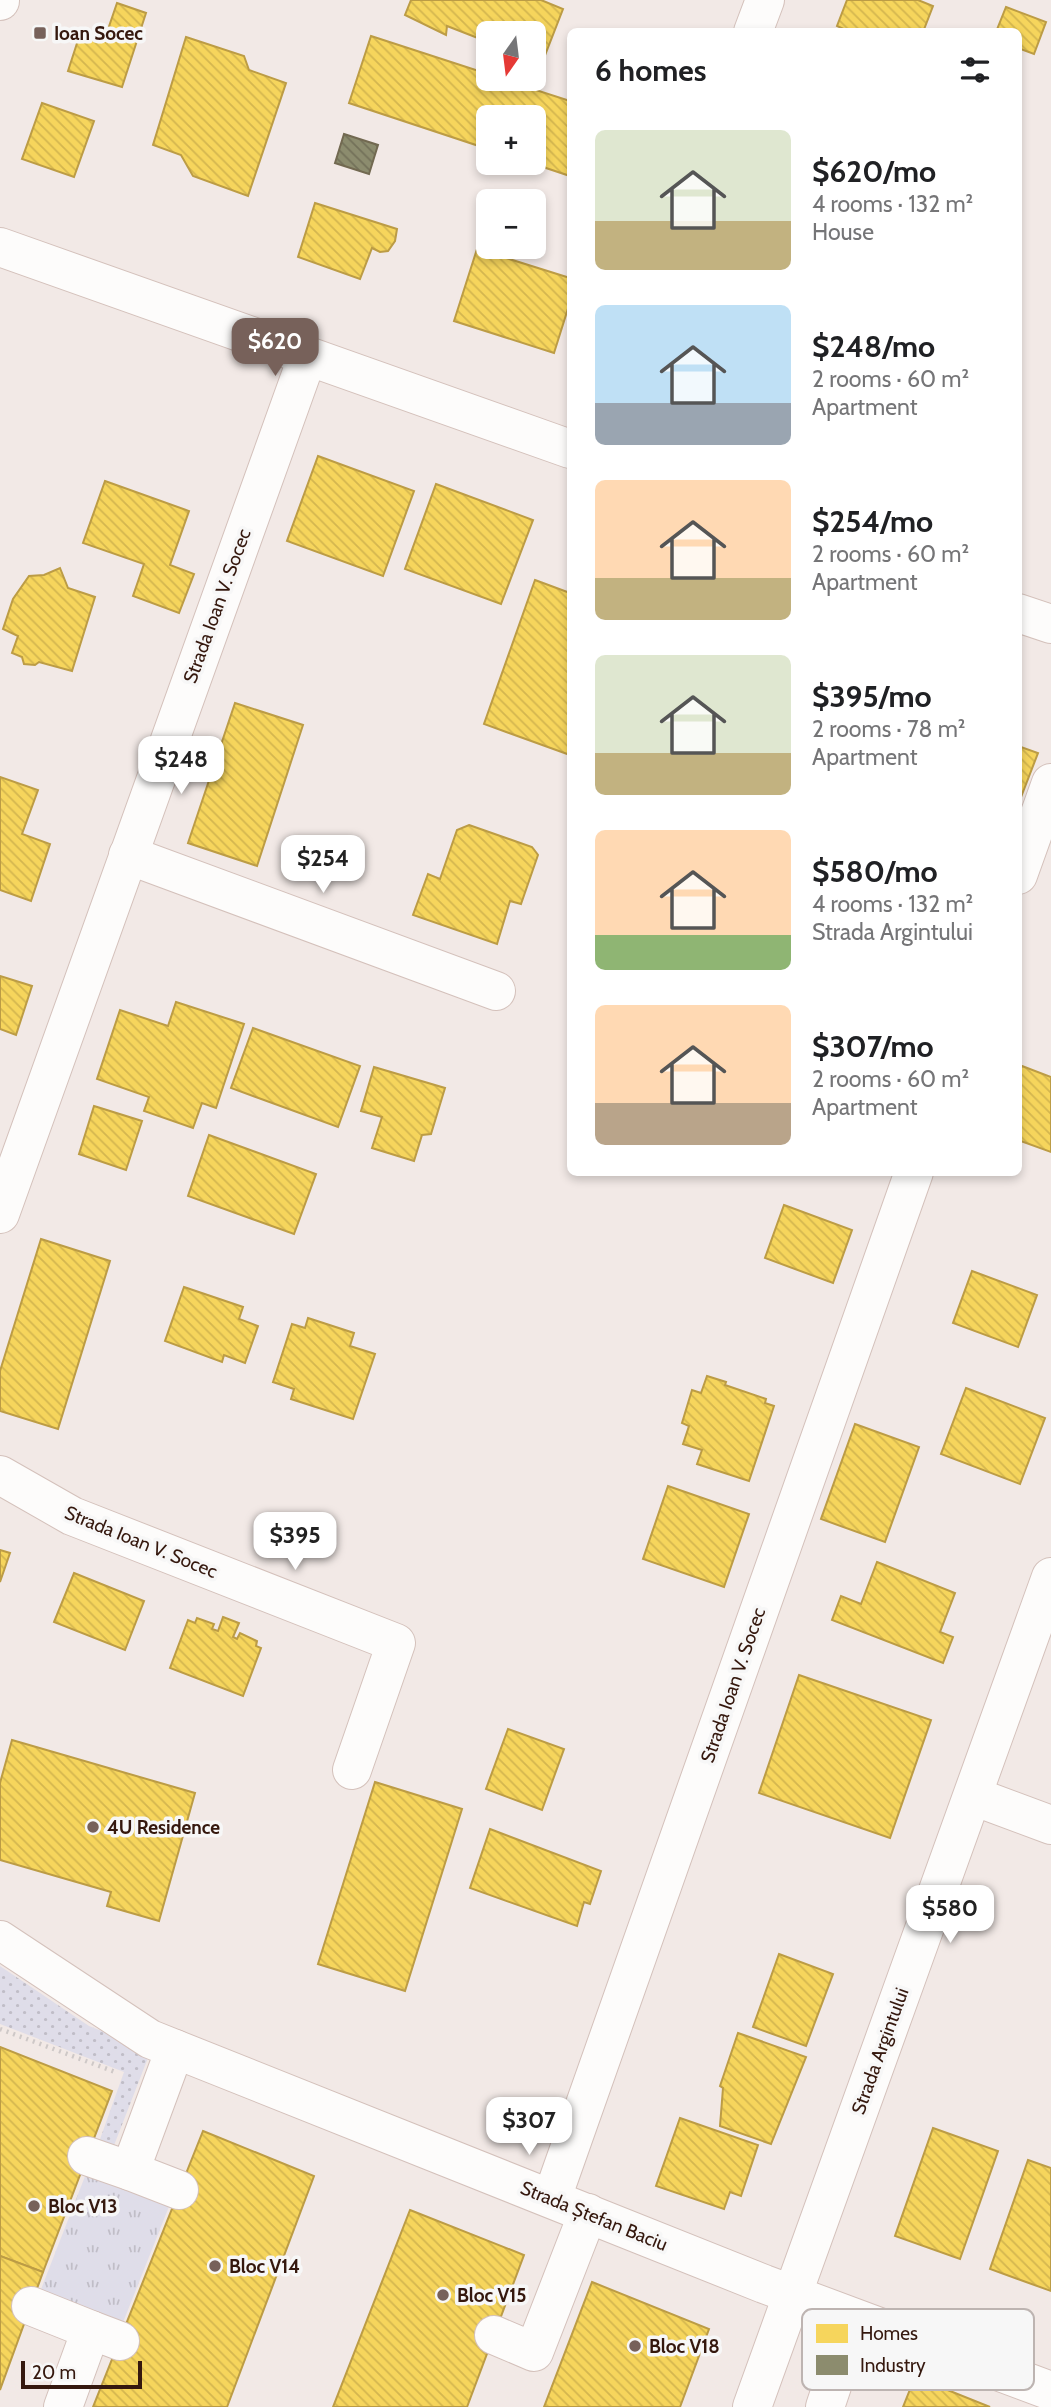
<!DOCTYPE html>
<meta charset="utf-8">
<style>
:root{--surface:#fff;--page:#f6f6f6;--text:#202124;--muted:#757577;--accent:#77615a}
body{margin:0;font-family:Cabin,sans-serif;background:var(--page);color:var(--text);height:100vh;display:flex;flex-direction:column;font-size:26px;white-space:nowrap}
*{box-sizing:border-box;margin:0}
p{font-size:23px;color:var(--muted)}
.icon{flex:none;width:38px;height:38px;fill:none;stroke:currentColor;stroke-width:2;stroke-linecap:round;stroke-linejoin:round}
.map{position:relative;flex:1;overflow:hidden}
.details{position:absolute;left:567px;top:28px;width:455px;height:1148px;display:flex;flex-direction:column;background:var(--surface);border-radius:10px;box-shadow:0 4px 10px #0003}
.details>*{flex:none}
.needle{width:46px;rotate:194deg}
.fabs{position:absolute;left:476px;top:21px;display:grid;gap:14px}
.fabs a{display:grid;place-items:center;width:70px;height:70px;border-radius:10px;background:var(--surface);box-shadow:0 4px 10px #0003;font-size:35px}
.scale{position:absolute;left:21px;bottom:18px;width:121px;box-sizing:border-box;padding-left:7px;border:4px solid #35180e;border-top:0;font-size:19px;line-height:24px;white-space:nowrap;color:#35180e;-webkit-text-stroke:5px #f7f7f7;paint-order:stroke}
.price{position:absolute;translate:-50% -60px;padding:0 16px;border-radius:14px;background:#fff;color:#222;font-size:23px;line-height:46px;filter:drop-shadow(0 2px 4px #0008)}
.price::after{content:'';position:absolute;left:50%;top:42px;width:21px;height:16px;margin-left:-10px;background:inherit;clip-path:polygon(0 0,100% 0,50% 100%)}
.price.on{background:var(--accent);color:#fff}
ul{padding:0;list-style:none}
li{display:flex;align-items:center;gap:21px;height:175px;padding:0 28px}
li span{display:grid;place-items:center;flex:none;width:196px;height:140px;border-radius:10px;color:#555}
li>.icon{margin-inline-start:auto}
span .icon{width:84px;height:84px;fill:#fffc;stroke-width:1}
li b{font-size:30px}
h2{display:flex;justify-content:space-between;align-items:center;height:84px;padding:0 28px;font-size:30px}
.map>svg:first-child{display:block}
</style>
<div class="map">
<svg width="1051" height="2407" viewBox="0 0 1051 2407">
<defs>
<pattern id="grass-dots" width="8" height="8" patternUnits="userSpaceOnUse" patternTransform="scale(1.75)"><rect width="8" height="8" fill="#dfdde9"/><path d="M2 2h.1M6 6h.1" fill="none" stroke="#c0bdc7" stroke-width="1.8" stroke-linecap="round"/></pattern>
<pattern id="park-tufts" width="24" height="20" patternUnits="userSpaceOnUse" patternTransform="scale(1.75)"><rect width="24" height="20" fill="#dfdde9"/><path d="M3 7l-1-3M5 7V3M7 7l1-3M15 17l-1-3M17 17v-4M19 17l1-3" fill="none" stroke="#c0bdc7"/></pattern>
<pattern id="homes-back-hatch" width="6" height="6" patternUnits="userSpaceOnUse" patternTransform="scale(1.75)"><rect width="6" height="6" fill="#f6d55c"/><path d="M-1 5l2 2M0 0l6 6M5-1l2 2" fill="none" stroke="#d4b64f"/></pattern>
<pattern id="industry-back-hatch" width="6" height="6" patternUnits="userSpaceOnUse" patternTransform="scale(1.75)"><rect width="6" height="6" fill="#8c8c6e"/><path d="M-1 5l2 2M0 0l6 6M5-1l2 2" fill="none" stroke="#737159"/></pattern>
</defs>
<rect width="100%" height="100%" fill="#f2e9e6"/>
<path fill="url(#grass-dots)" d="M0 1966 89 2026 151 2050 113 2148 99 2142 124 2072 0 2024Z"/>
<path fill="url(#park-tufts)" d="M89 2166 172 2199 120 2330 38 2297Z"/>
<g fill="url(#homes-back-hatch)" stroke="#bc9c45" stroke-width="2">
<path d="M411 0H541L563 9 542 63 534 60V33H488V42L447 26 446 35 405 15Z"/>
<path d="M847 0H918L933 6 923 32H850L837 26Z"/>
<path d="M117 3 146 13 122 87 68 71 80 34 104 41Z"/>
<path d="M1006 7 1046 22 1034 54 1018 48V32H996Z"/>
<path d="M371 36 488 74V79H502L570 101V176L531 163H534V117H488V149L349 103Z"/>
<path d="M186 37 244 56 249 70 286 83 248 196 193 176 181 155 153 145Z"/>
<path d="M42 103 94 121 74 177 22 159Z"/>
<path d="M315 203 397 229 395 241 388 251 380 252 372 248 360 279 298 257Z"/>
<path d="M477 249 570 278V302L554 353 454 321Z"/>
<path d="M318 456 414 491 383 576 287 541Z"/>
<path d="M105 481 189 511 170 565 194 574 179 613 133 596 144 564 83 543Z"/>
<path d="M436 484 533 520 501 604 405 569Z"/>
<path d="M60 568 68 588 95 597 72 671 39 662 35 665 24 664 22 657 12 653 18 636 3 629 13 599 29 576 44 575Z"/>
<path d="M535 580 570 593V755L484 724Z"/>
<path d="M235 703 303 725 257 866 188 843Z"/>
<path d="M1018 746 1038 753 1018 805Z"/>
<path d="M0 777 38 790 22 834 50 844 31 901 0 890Z"/>
<path d="M469 825 532 847 538 855 521 904 510 901 497 944 413 915 428 874 440 879 457 830Z"/>
<path d="M0 976 32 986 16 1035 0 1029Z"/>
<path d="M176 1002 244 1024 216 1108 202 1103 193 1128 144 1111 149 1097 97 1079 120 1010 168 1026Z"/>
<path d="M253 1028 360 1066 338 1127 231 1088Z"/>
<path d="M1022 1066 1051 1077V1152L1018 1140V1074Z"/>
<path d="M374 1067 445 1088 431 1134 422 1135 414 1161 372 1148 382 1117 361 1111Z"/>
<path d="M94 1106 142 1121 126 1170 79 1154Z"/>
<path d="M209 1135 316 1174 294 1234 188 1196Z"/>
<path d="M784 1205 852 1230 833 1283 765 1258Z"/>
<path d="M41 1239 110 1261 58 1429 0 1411V1371Z"/>
<path d="M972 1271 1037 1295 1018 1347 953 1323Z"/>
<path d="M184 1287 243 1307 239 1319 258 1326 245 1363 224 1355 222 1362 165 1341Z"/>
<path d="M308 1318 354 1333 350 1346 375 1354 353 1419 291 1399 294 1389 273 1382 292 1324 305 1328Z"/>
<path d="M707 1376 726 1382 725 1385 766 1399 765 1403 774 1406 749 1481 697 1464 702 1450 683 1444 689 1426 682 1423 692 1390 701 1393Z"/>
<path d="M966 1388 1045 1418 1020 1484 941 1454Z"/>
<path d="M855 1424 919 1447 885 1542 821 1519Z"/>
<path d="M668 1486 749 1514 724 1587 643 1559Z"/>
<path d="M0 1550 10 1553 0 1582Z"/>
<path d="M877 1562 955 1593 940 1632 953 1637 943 1663 832 1620 841 1596 861 1604Z"/>
<path d="M74 1573 144 1601 125 1650 54 1622Z"/>
<path d="M223 1617 239 1623 233 1637 237 1639 240 1633 257 1641 256 1646 261 1648 243 1696 170 1668 188 1620 195 1623 197 1618 214 1624 212 1629 218 1631Z"/>
<path d="M799 1675 931 1720 890 1838 759 1793Z"/>
<path d="M508 1729 564 1749 542 1810 486 1789Z"/>
<path d="M12 1740 195 1793 159 1921 107 1906 111 1892 0 1860V1783Z"/>
<path d="M375 1782 462 1809 405 1991 318 1964Z"/>
<path d="M490 1829 601 1871 590 1904 584 1902 577 1926 470 1888Z"/>
<path d="M779 1954 833 1974 806 2046 753 2027Z"/>
<path d="M738 2033 806 2057 771 2144 720 2126 723 2088 720 2086Z"/>
<path d="M0 2047 112 2091 43 2272 0 2256Z"/>
<path d="M680 2118 758 2145 741 2196 730 2192 724 2209 656 2186Z"/>
<path d="M933 2128 998 2151 960 2259 895 2236Z"/>
<path d="M203 2131 314 2176 227 2407H93Z"/>
<path d="M1028 2160 1051 2168V2291L990 2269Z"/>
<path d="M410 2210 524 2255 467 2407H333Z"/>
<path d="M0 2256 43 2272 0 2390Z"/>
<path d="M592 2282 709 2329 680 2407H544Z"/>
<path d="M915 2377 990 2407H903Z"/>
</g>
<path fill="url(#industry-back-hatch)" stroke="#726951" stroke-width="2" d="M344 134 378 145 369 174 335 163Z"/>
<g fill="none" stroke-linecap="round" stroke-linejoin="round">
<defs>
<g id="minor">
<path d="M0 1V0"/>
<path d="M753 32 765 0"/>
<path d="M0 247 570 449"/>
<path d="M1018 613 1051 624"/>
<path d="M128 855 496 991"/>
<path d="M1018 875 1051 783"/>
<path d="M0 1214 307 358"/>
<path d="M0 1475 72 1516 396 1643 352 1770"/>
<path d="M973 1796 1051 1825"/>
<path d="M0 1940 150 2039 764 2284 1051 2391"/>
<path d="M87 2156 130 2171 175 2049"/>
<path d="M130 2171 179 2190"/>
<path d="M552 2198 914 1172"/>
<path d="M31 2306 91 2330"/>
<path d="M494 2335 534 2352 588 2213"/>
<path d="M63 2407 91 2330 120 2341"/>
<path d="M752 2407C850 2130 953 1854 1051 1577"/>
<path d="M825 2407 845 2347"/>
</g>
</defs>
<use href="#minor" stroke="#d4c1bb" stroke-width="40"/>
<path stroke="#cec8c7" stroke-width="4.5" stroke-dasharray="2 5" stroke-linecap="butt" d="M0 2029 118 2073"/>
<use href="#minor" stroke="#fdfcfb" stroke-width="38"/>
</g>
<g fill="#77615a" stroke="#f7f7f7" stroke-width="2.5">
<rect x="33" y="26" width="14" height="14" rx="3.5"/>
<circle cx="93" cy="1827" r="7"/>
<circle cx="34" cy="2206" r="7"/>
<circle cx="215" cy="2266" r="7"/>
<circle cx="443" cy="2295" r="7"/>
<circle cx="635" cy="2346" r="7"/>
</g>
<g text-anchor="middle" dominant-baseline="central" stroke-width="7" stroke-linejoin="round" paint-order="stroke">
<g font-size="19" font-weight="bold" fill="#35180e" stroke="#f7f7f7" text-anchor="start">
<text x="54" y="33">Ioan Socec</text>
<text x="107" y="1827">4U Residence</text>
<text x="48" y="2206">Bloc V13</text>
<text x="229" y="2266">Bloc V14</text>
<text x="457" y="2295">Bloc V15</text>
<text x="649" y="2346">Bloc V18</text>
</g>
<g font-size="19" fill="#35180e" stroke="#f7f7f7">
<text transform="translate(217 606) rotate(-70)">Strada Ioan V. Socec</text>
<text transform="translate(141 1542) rotate(22)">Strada Ioan V. Socec</text>
<text transform="translate(733 1685) rotate(-71)">Strada Ioan V. Socec</text>
<text transform="translate(880 2051) rotate(-70)">Strada Argintului</text>
<text transform="translate(594 2216) rotate(22)">Strada Ștefan Baciu</text>
</g>
</g>
<rect x="802" y="2309" width="232" height="81" rx="10" fill="#f7f7f7" stroke="#bdb4b1" stroke-width="2"/>
<rect x="816" y="2324" width="32" height="19" fill="#f6d55c"/>
<rect x="816" y="2355" width="32" height="20" fill="#8c8c6e"/>
<g font-size="19" fill="#35180e">
<text x="860" y="2340">Homes</text>
<text x="860" y="2372">Industry</text>
</g>
</svg>
<div class="fabs">
<a><svg class="needle" viewBox="-14 -14 28 28"><path d="M0-13l5 13h-10z" fill="#e53935"/><path d="M0 13l5-13h-10z" fill="#757577"/></svg></a>
<a>+</a>
<a>−</a>
</div>
<div class="scale">20 m</div>
<b class="price on" style="left:275px;top:378px">$620</b>
<b class="price" style="left:181px;top:796px">$248</b>
<b class="price" style="left:323px;top:895px">$254</b>
<b class="price" style="left:295px;top:1572px">$395</b>
<b class="price" style="left:950px;top:1945px">$580</b>
<b class="price" style="left:529px;top:2157px">$307</b>
<section class="details">
<h2>6 homes<svg class="icon" aria-label="filters" viewBox="0 0 24 24"><path d="M4 7h16M4 17h16"/><circle cx="9" cy="7" r="2"/><circle cx="15" cy="17" r="2"/></svg></h2>
<ul>
<li><span style="background:linear-gradient(#dfe7d0 65%,#c2b280 0)"><svg class="icon" aria-label="home" viewBox="0 0 24 24"><path d="M3 11l9-7 9 7M6 9v11h12V9"/></svg></span><div><b>$620/mo</b><p>4 rooms · 132 m²</p><p>House</p></div></li>
<li><span style="background:linear-gradient(#bfe0f5 70%,#9aa5b1 0)"><svg class="icon" aria-label="home" viewBox="0 0 24 24"><path d="M3 11l9-7 9 7M6 9v11h12V9"/></svg></span><div><b>$248/mo</b><p>2 rooms · 60 m²</p><p>Apartment</p></div></li>
<li><span style="background:linear-gradient(#ffd9b3 70%,#c2b280 0)"><svg class="icon" aria-label="home" viewBox="0 0 24 24"><path d="M3 11l9-7 9 7M6 9v11h12V9"/></svg></span><div><b>$254/mo</b><p>2 rooms · 60 m²</p><p>Apartment</p></div></li>
<li><span style="background:linear-gradient(#dfe7d0 70%,#c2b280 0)"><svg class="icon" aria-label="home" viewBox="0 0 24 24"><path d="M3 11l9-7 9 7M6 9v11h12V9"/></svg></span><div><b>$395/mo</b><p>2 rooms · 78 m²</p><p>Apartment</p></div></li>
<li><span style="background:linear-gradient(#ffd9b3 75%,#8fb573 0)"><svg class="icon" aria-label="home" viewBox="0 0 24 24"><path d="M3 11l9-7 9 7M6 9v11h12V9"/></svg></span><div><b>$580/mo</b><p>4 rooms · 132 m²</p><p>Strada Argintului</p></div></li>
<li><span style="background:linear-gradient(#ffd9b3 70%,#b9a48a 0)"><svg class="icon" aria-label="home" viewBox="0 0 24 24"><path d="M3 11l9-7 9 7M6 9v11h12V9"/></svg></span><div><b>$307/mo</b><p>2 rooms · 60 m²</p><p>Apartment</p></div></li>
</ul>
</section>
</div>
